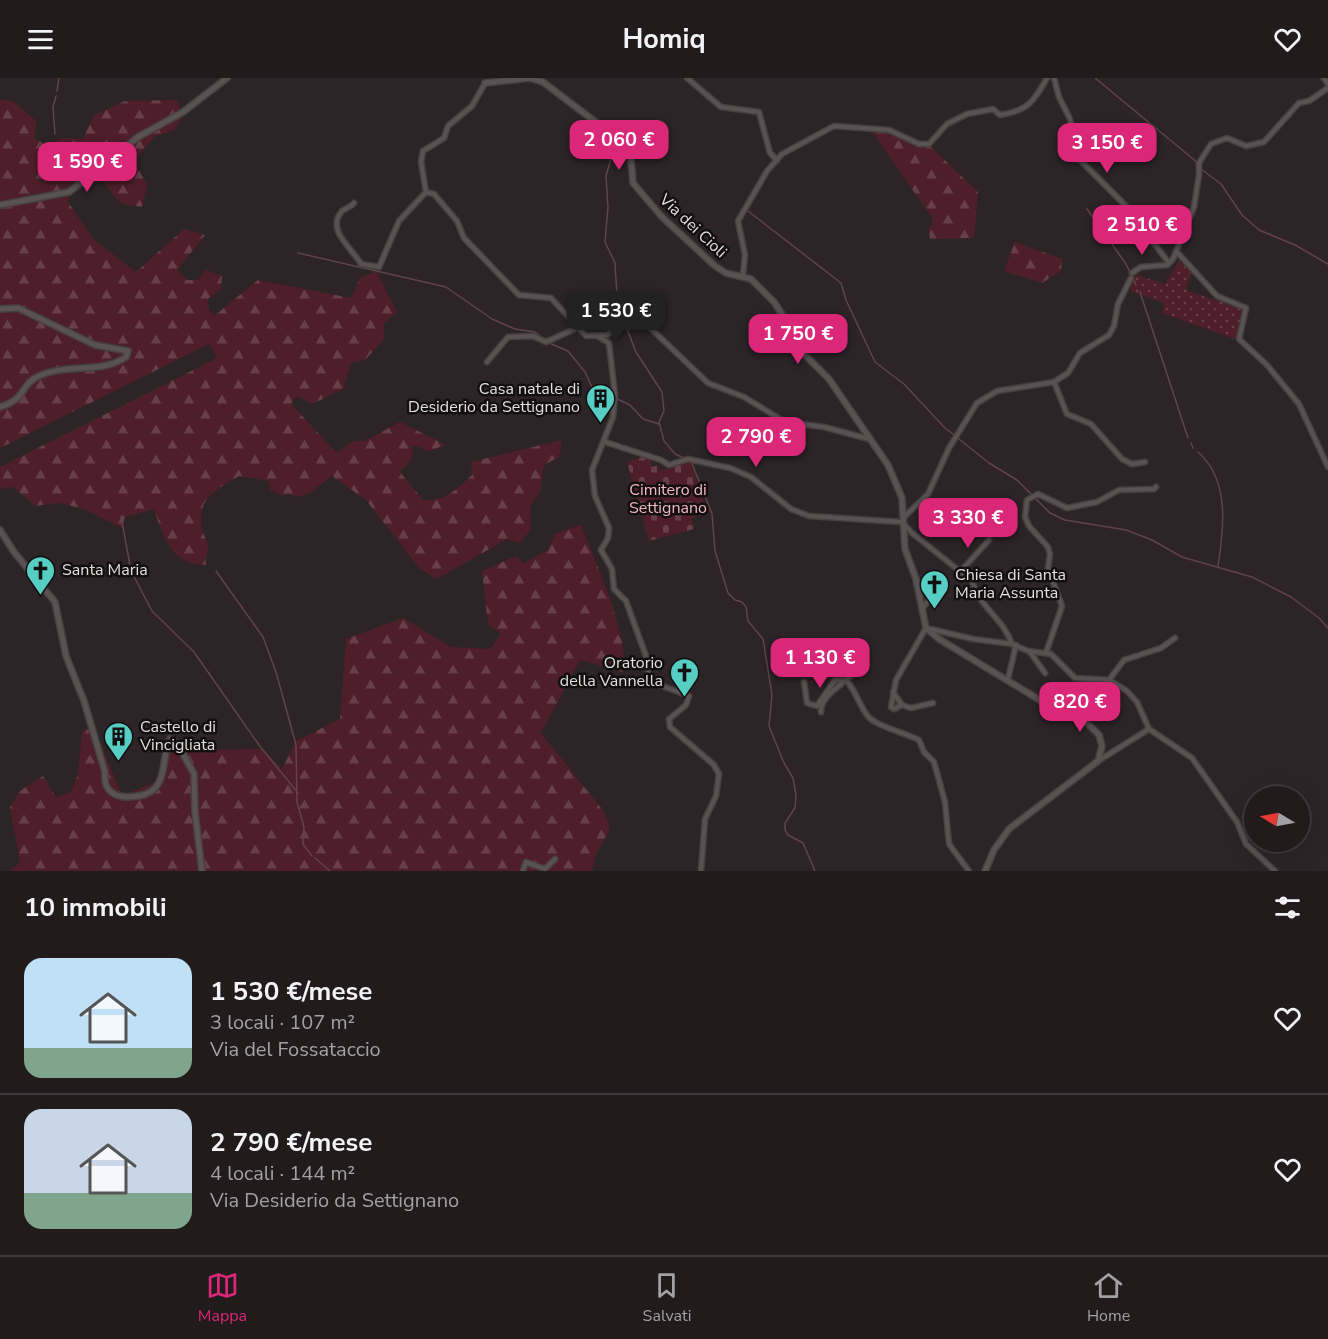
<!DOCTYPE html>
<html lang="it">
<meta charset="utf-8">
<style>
:root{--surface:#211b1c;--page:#292425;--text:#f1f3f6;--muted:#a2a1a3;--line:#3e393b;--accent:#db2777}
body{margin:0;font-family:"Nunito Sans",sans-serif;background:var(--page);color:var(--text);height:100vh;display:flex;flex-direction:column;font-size:22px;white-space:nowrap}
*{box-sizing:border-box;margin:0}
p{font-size:20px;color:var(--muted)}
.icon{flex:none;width:33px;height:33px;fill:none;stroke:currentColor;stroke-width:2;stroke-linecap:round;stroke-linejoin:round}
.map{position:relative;height:793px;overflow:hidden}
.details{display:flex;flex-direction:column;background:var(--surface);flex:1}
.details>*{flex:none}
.needle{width:39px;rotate:280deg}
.fabs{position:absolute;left:1244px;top:708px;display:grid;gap:12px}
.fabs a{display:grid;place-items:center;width:66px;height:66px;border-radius:50%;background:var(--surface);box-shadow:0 6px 24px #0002,0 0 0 2px var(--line);font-size:30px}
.price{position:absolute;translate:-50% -51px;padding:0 14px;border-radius:12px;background:var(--accent);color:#fff;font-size:20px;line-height:39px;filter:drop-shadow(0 2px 3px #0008)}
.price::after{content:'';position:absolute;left:50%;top:36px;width:18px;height:14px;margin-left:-9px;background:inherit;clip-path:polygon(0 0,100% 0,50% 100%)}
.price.active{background:#222;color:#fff}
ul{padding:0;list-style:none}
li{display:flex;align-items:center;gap:18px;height:150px;padding:0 24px}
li+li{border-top:2px solid var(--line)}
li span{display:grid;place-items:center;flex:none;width:168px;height:120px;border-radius:18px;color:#555}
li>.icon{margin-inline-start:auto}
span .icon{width:72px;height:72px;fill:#fffc;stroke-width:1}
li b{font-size:26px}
h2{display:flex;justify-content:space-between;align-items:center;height:72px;padding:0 24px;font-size:26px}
header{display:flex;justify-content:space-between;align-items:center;height:78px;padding:0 24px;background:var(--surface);font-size:27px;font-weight:700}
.tab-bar{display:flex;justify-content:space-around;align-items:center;height:84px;border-top:2px solid var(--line);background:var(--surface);font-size:16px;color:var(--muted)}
.tab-bar a{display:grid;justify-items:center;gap:3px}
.tab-bar .active{color:var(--accent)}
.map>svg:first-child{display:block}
</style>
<header><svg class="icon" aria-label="menu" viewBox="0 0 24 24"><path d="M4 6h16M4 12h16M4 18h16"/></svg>Homiq<svg class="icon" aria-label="heart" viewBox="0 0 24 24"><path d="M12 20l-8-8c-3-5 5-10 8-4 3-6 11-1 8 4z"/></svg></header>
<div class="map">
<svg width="1328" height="793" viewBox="0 0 1328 793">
<defs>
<pattern id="forest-firs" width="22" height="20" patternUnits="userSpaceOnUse" patternTransform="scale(1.5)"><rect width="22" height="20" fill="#4e1f2a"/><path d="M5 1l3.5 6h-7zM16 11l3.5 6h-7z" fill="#673f49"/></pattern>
<pattern id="cemetery-stones" width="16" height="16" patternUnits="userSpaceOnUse" patternTransform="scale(1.5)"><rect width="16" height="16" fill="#4e1f2a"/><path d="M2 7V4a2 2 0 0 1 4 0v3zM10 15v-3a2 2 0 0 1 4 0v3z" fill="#673f49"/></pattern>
<pattern id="garden-dots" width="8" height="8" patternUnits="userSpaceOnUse" patternTransform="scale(1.5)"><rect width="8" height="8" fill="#4e1f2a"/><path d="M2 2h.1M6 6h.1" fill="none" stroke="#673f49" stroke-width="1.8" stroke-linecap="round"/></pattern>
</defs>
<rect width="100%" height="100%" fill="#2c2426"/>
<g fill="url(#forest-firs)">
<path d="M0 21 14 24 36 43 35 61 49 68 60 60 83 61 94 37 125 23 177 22 182 40 175 52 155 58 134 83 147 107 142 129 122 126 93 93 70 112 68 124 94 162 136 194 184 151 205 157 177 192 187 202H198L206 192 222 198 221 211 208 221 209 232 214 238 258 202 351 220 360 200 376 193 397 234 384 245V261L365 282 351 285 343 311 312 326 297 318 291 326 337 375 353 363H365L400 344 446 367 428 373 413 367 412 380 400 394 423 422C445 424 457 411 472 397L471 384 562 362 559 379 544 387 540 414 530 427 531 452 519 465 507 461 437 501 420 491 366 422 332 398C321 406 303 425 289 416L283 418 270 412 269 403 239 398C217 412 196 419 202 451 203 456 208 463 208 469 208 475 205 480 206 487 171 486 164 460 154 431L125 439 122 450 84 431 59 425 35 428 13 409 0 411V389L217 280 209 266 0 370Z"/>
<path d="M871 52 898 57 920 68H930L978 114 974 160 930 161 929 153 933 141Z"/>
<path d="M1015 164 1062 181 1061 193 1042 205 1004 193Z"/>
<path d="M581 447C594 480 631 562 623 594L580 582 541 655 605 735 610 751 595 778 592 793H11L20 784 10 729 20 713 43 698 56 719 71 714 78 696 82 654 94 648 120 714 127 716 155 704 172 672 262 671 282 691 296 663 340 641 346 561 403 540 451 569 490 571 501 556 488 546 482 493 516 478 524 485 548 472 555 456Z"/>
</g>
<path fill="url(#cemetery-stones)" d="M646 378 650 379 652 389 658 387 660 393 690 383 707 435 692 440 694 451 649 463 627 384Z"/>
<path fill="url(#garden-dots)" d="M1179 183 1191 194 1186 212 1245 232 1235 261 1162 235 1164 225 1130 213 1136 197 1165 206Z"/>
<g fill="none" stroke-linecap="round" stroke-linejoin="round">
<g stroke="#60434b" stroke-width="1.5">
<path d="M1095 0 1198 85"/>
<path d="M57 13 59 0"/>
<path d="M55 56 53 29 56 18"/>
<path d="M624 65 611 81 606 98 608 129 605 164 615 185 617 218 623 241 636 274 662 314 664 333 659 344 664 363 675 376 684 380"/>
<path d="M1201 91 1221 106 1242 137 1259 152 1295 167 1328 186"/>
<path d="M1087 131 1126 186 1136 207"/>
<path d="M748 133 841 205 846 222 875 284 904 306 944 349 989 385 1017 402 1050 435 1065 442 1126 452 1152 462 1182 479 1252 499 1291 519 1319 540 1328 550"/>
<path d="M298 175 446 209 492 241 515 251 535 254 549 265 568 273 585 294 592 309 630 327 643 341 659 346"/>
<path d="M1140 214 1188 360"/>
<path d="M1191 365 1193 370"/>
<path d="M1198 374C1230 402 1224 450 1218 488"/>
<path d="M691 383 712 436 715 473 728 515 735 522 742 524 746 529 748 543 763 561 772 617 769 648 784 685 793 700 796 717 795 730 785 745V752L788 757 803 765 815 793"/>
<path d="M121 438 131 493 152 533 194 574 259 667 298 715"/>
<path d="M216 493 263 559 276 594 296 667 297 724 304 749 303 766 312 778"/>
<path d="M315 780 330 793"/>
</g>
<defs>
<g id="minor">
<path d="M687 0 721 29 759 34 770 75 777 82"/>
<path d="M1054 0 1059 19 1070 41 1080 82 1125 127 1169 185"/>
<path d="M1324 0 1328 6"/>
<path d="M426 114 434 116 440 123 457 143 464 160 519 217 551 220 586 258 607 257 626 242H642L708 305 744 319 785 344 824 349 869 361"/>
<path d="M426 114 421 84 423 73 444 60 448 48 472 28 485 5"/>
<path d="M354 125C351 129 346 130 342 133 325 152 353 171 361 186L379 189 399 143 426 114"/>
<path d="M1177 174 1217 218 1246 230 1239 261 1267 287 1299 326 1328 389"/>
<path d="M1132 195 1141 189 1167 187 1173 181 1194 129 1199 97V85L1211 66 1227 60 1246 68 1264 64 1299 25 1309 23 1328 10"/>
<path d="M743 197 745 177 738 143 767 93 782 76 834 48 889 52 919 66H929L947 46 967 36 993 31 1000 37C1027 33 1034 24 1047 0"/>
<path d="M599 259 609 265 615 317 613 339 592 392 595 418 609 450 608 460 601 472 612 491 614 511 626 523 647 581 649 603 689 618 686 627 669 641 670 649 714 687 719 696 716 718 705 741 701 793"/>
<path d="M487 284 508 259 533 258 546 264 579 249"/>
<path d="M1054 304 1067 336 1091 346 1122 381 1132 386 1145 384"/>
<path d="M605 364 661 382 669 387 688 381 730 390 751 399 791 431 809 438 902 444 912 455 972 503C979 529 1003 540 1012 566"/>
<path d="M905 438 928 416 949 370 977 325 997 313 1054 304 1068 295 1080 275 1109 257 1114 248 1118 226 1131 200"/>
<path d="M960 494 989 462"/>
<path d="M919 512 926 510 932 514 931 519 922 531"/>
<path d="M1030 574 1045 595"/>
<path d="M1046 575 1062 528 1048 490 1050 476 1048 469 1029 448 1025 439 1027 422 1038 416 1067 430 1097 424 1119 412 1154 411 1156 409"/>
<path d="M1008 601 1016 567"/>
<path d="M1109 602 1124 582 1161 570 1175 560"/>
<path d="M847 603C856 614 859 626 867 637 874 648 906 655 919 662L924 674 934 684 945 724 949 766 969 793"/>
<path d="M804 604 807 625 817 628 835 602 847 603"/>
<path d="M893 614 902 627"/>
<path d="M933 625 911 630 902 627 894 631 891 629 896 602 926 550 973 561 1012 566 1028 573 1051 576 1075 600 1109 602 1127 613 1137 624 1149 651 1192 680 1237 744 1246 766 1275 793"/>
<path d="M821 634C820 617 845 606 855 593L848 587"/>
<path d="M1098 683 1149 651"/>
<path d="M523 793 526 784 545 791 555 781"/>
</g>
<g id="tertiary">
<path d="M485 5 530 0 543 4 610 55 627 63 630 69 633 105 662 139 715 188 726 195 751 201 774 224 799 262 803 275 829 301 888 387 902 420 905 471 916 501 926 550 939 561 1043 624 1067 632 1088 646 1099 657 1102 668 1098 683 1009 751 994 772 985 793"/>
<path d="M0 127 69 114 138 59 183 34 227 0"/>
<path d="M0 231 18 230 95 267 128 273 126 279C100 297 64 284 35 300 20 309 26 321 0 329"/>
<path d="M0 452 14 474 55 524 66 578 84 623 105 694C104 705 106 712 116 717 124 720 131 719 139 718 170 712 160 682 170 661L177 665 194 696 195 734 202 793"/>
</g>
</defs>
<use href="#minor" stroke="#464041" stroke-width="7"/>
<use href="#tertiary" stroke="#464041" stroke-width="8"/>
<use href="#minor" stroke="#595152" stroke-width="4"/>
<use href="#tertiary" stroke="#595152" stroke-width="5"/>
</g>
<defs>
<symbol id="building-pin" viewBox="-11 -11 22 30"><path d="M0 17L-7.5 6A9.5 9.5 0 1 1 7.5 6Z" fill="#56cec3" stroke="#120f0f"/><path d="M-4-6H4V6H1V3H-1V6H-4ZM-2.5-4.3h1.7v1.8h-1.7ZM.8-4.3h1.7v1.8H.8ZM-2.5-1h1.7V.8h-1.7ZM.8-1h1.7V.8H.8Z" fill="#111"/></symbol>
<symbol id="church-pin" viewBox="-11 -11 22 30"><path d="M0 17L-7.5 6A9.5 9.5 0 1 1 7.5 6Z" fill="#56cec3" stroke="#120f0f"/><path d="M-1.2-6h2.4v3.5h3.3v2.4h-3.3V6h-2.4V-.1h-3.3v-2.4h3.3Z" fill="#111"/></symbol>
</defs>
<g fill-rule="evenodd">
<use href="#building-pin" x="584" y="304" width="33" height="45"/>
<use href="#church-pin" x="24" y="476" width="33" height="45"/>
<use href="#church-pin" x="918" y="490" width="33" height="45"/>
<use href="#church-pin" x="668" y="578" width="33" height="45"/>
<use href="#building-pin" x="102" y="642" width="33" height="45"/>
</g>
<g text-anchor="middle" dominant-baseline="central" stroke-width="5" stroke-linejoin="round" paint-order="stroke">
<g font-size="16" fill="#e4dfe0" stroke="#120f0f">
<text transform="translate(693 148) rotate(43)">Via dei Cioli</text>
</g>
<g font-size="16" fill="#e4dfe0" stroke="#120f0f" text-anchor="start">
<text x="580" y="311" text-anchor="end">Casa natale di<tspan x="580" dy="18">Desiderio da Settignano</tspan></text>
<text x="62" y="492">Santa Maria</text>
<text x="955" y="497">Chiesa di Santa<tspan x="955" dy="18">Maria Assunta</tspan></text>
<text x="663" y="585" text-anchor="end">Oratorio<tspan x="663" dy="18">della Vannella</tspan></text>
<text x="140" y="649">Castello di<tspan x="140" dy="18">Vincigliata</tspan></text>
</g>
<g font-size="16" fill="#f4b6c1" stroke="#120f0f">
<text x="668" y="412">Cimitero di<tspan x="668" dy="18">Settignano</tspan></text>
</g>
</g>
</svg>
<div class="fabs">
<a><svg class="needle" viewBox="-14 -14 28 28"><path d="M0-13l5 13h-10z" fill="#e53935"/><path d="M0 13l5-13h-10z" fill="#a2a1a3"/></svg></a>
</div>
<b class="price" style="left:619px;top:93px">2 060 €</b>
<b class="price" style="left:1107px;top:96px">3 150 €</b>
<b class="price" style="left:87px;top:115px">1 590 €</b>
<b class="price" style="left:1142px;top:178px">2 510 €</b>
<b class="price active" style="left:616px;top:264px">1 530 €</b>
<b class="price" style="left:798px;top:287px">1 750 €</b>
<b class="price" style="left:756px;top:390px">2 790 €</b>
<b class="price" style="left:968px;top:471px">3 330 €</b>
<b class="price" style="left:820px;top:611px">1 130 €</b>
<b class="price" style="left:1080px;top:655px">820 €</b>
</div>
<section class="details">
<h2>10 immobili<svg class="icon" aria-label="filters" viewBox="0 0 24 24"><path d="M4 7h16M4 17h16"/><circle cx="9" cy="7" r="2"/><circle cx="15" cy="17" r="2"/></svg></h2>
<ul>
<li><span style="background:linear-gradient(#bfe0f5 75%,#7fa58c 0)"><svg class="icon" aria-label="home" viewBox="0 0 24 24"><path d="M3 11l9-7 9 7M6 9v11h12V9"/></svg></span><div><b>1 530 €/mese</b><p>3 locali · 107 m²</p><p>Via del Fossataccio</p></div><svg class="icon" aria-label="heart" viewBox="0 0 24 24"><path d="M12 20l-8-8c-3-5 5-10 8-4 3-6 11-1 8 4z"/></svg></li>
<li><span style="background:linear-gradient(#c9d6e8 70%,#7fa58c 0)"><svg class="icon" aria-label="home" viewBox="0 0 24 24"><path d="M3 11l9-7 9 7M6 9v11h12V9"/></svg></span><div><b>2 790 €/mese</b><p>4 locali · 144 m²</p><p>Via Desiderio da Settignano</p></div><svg class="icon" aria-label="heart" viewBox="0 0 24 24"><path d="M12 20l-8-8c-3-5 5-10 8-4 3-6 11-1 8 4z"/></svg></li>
</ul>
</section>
<nav class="tab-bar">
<a class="active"><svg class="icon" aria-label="map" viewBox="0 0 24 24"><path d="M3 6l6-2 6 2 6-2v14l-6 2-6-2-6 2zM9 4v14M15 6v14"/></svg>Mappa</a>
<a><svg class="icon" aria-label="saved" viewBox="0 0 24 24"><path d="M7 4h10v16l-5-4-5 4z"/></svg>Salvati</a>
<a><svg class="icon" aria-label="home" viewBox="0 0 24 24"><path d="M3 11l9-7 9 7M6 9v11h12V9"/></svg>Home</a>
</nav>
